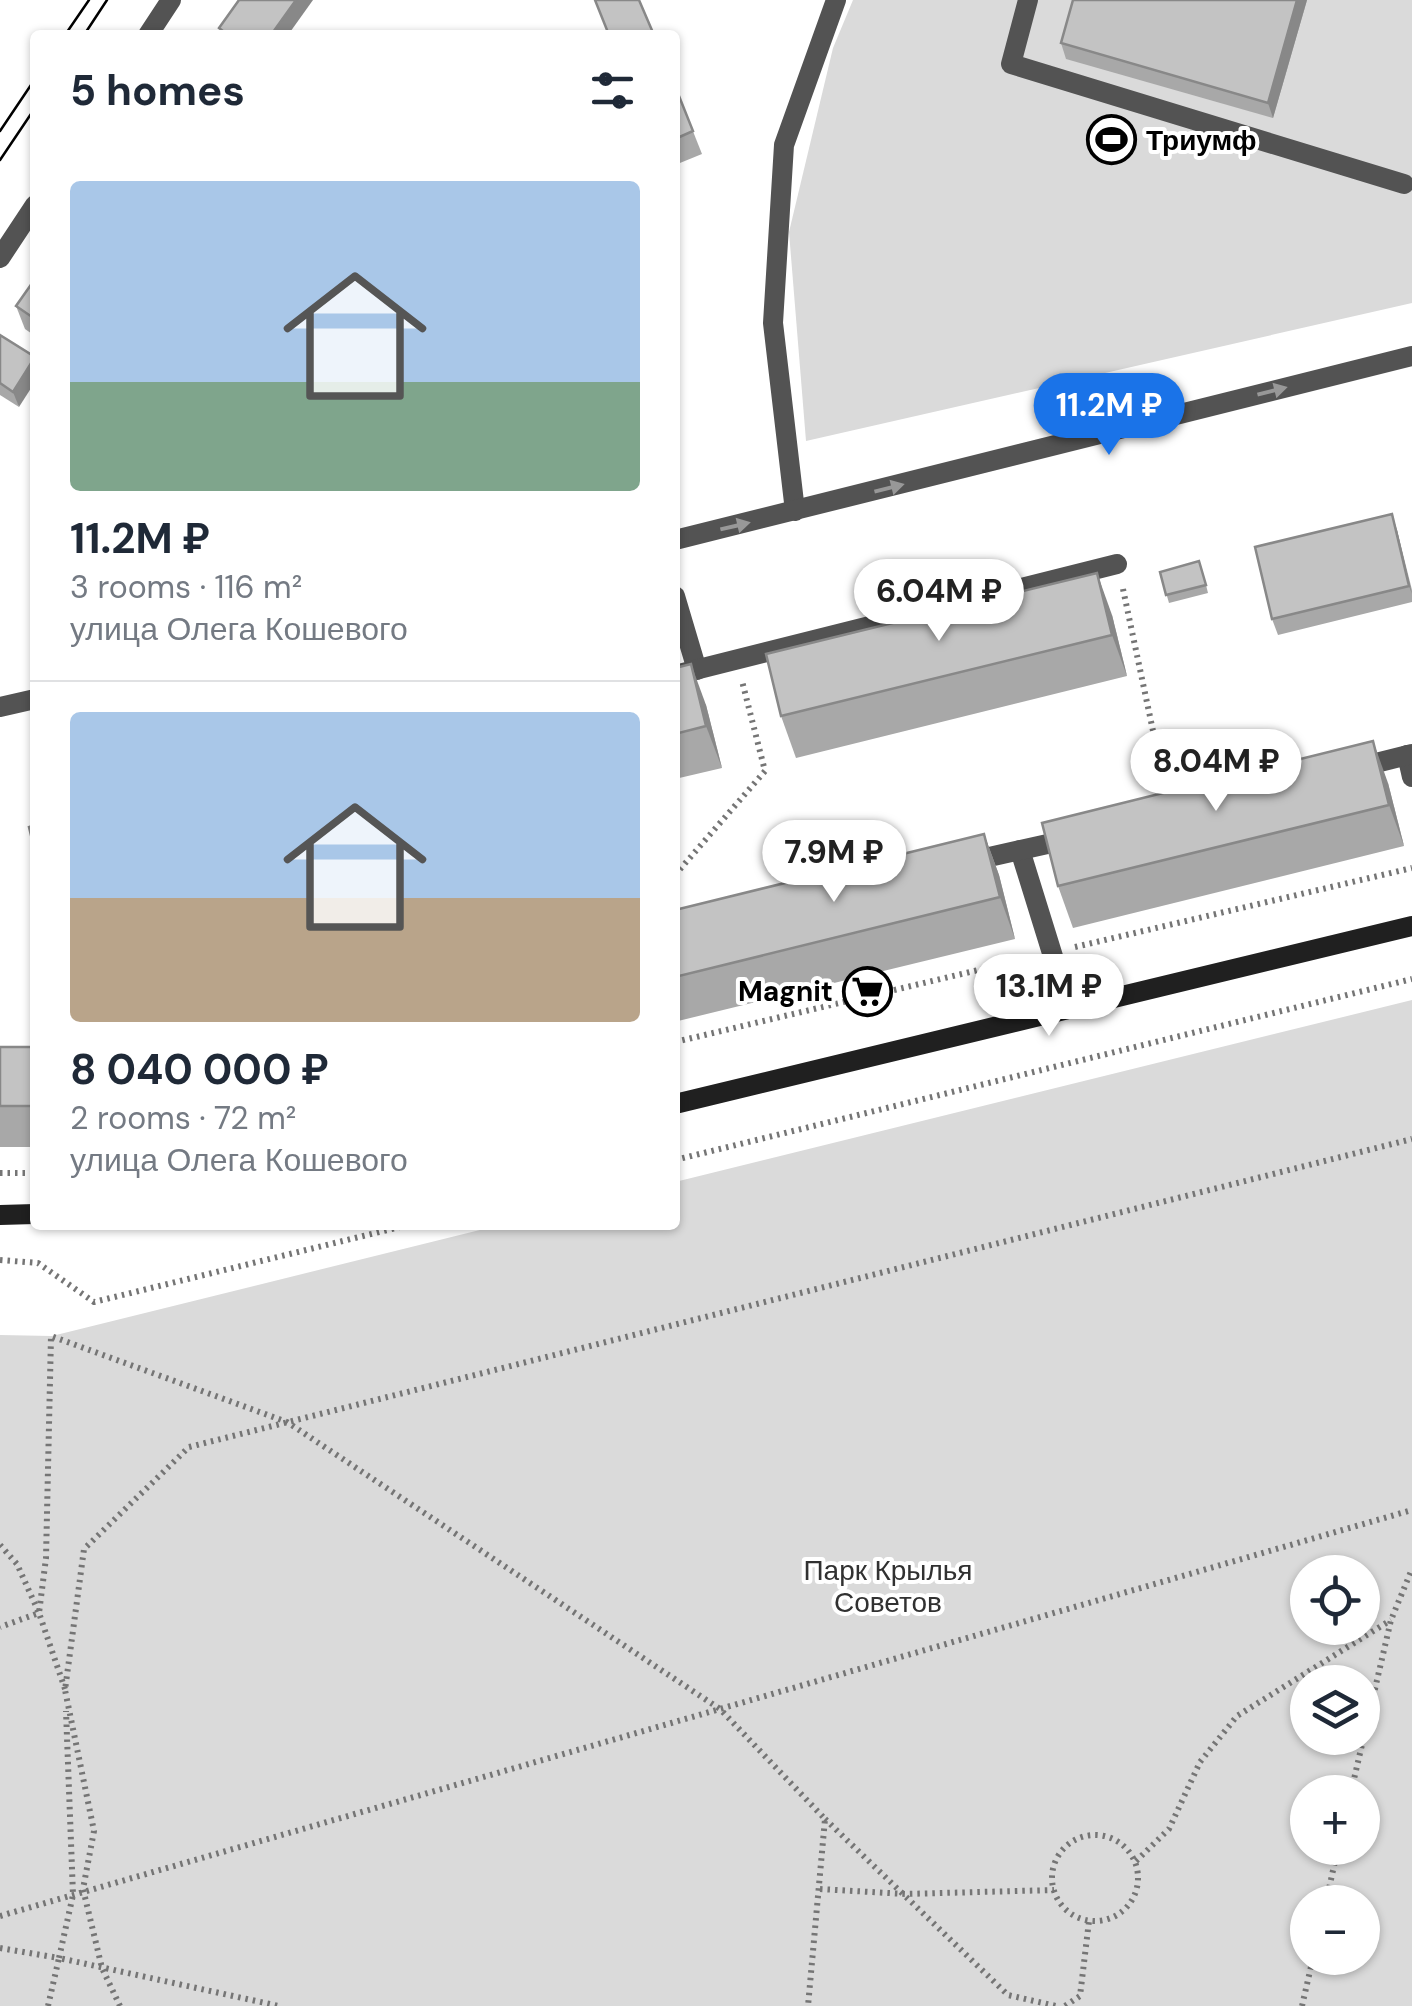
<!DOCTYPE html>
<meta charset="utf-8">
<style>
:root{--surface:#fff;--page:#f6f6f7;--text:#1f2937;--muted:#747a83;--line:#e0e1e3;--accent:#1a73e8}
body{margin:0;font-family:"DM Sans",sans-serif;background:var(--page);color:var(--text);height:100vh;display:flex;flex-direction:column;font-size:38px;white-space:nowrap}
*{box-sizing:border-box;margin:0}
p{font-size:32px;color:var(--muted)}
.icon{flex:none;width:55px;height:55px;fill:none;stroke:currentColor;stroke-width:2;stroke-linecap:round;stroke-linejoin:round}
.map{position:relative;flex:1;overflow:hidden}
.drawer{position:absolute;left:30px;top:30px;width:650px;height:1200px;display:flex;flex-direction:column;background:var(--surface);border-radius:10px;box-shadow:0 2px 8px #0004}
.drawer>*{flex:none}
.controls{position:absolute;left:1290px;top:1555px;display:grid;gap:20px}
.controls a{display:grid;place-items:center;width:90px;height:90px;border-radius:50%;background:var(--surface);box-shadow:0 2px 8px #0004;font-size:50px}
.price{position:absolute;translate:-50% -85px;padding:0 22px;border-radius:35px;background:#fff;color:#222;font-size:32px;line-height:65px;filter:drop-shadow(0 2px 5px #0008)}
.price::after{content:'';position:absolute;left:50%;top:60px;width:30px;height:22px;margin-left:-15px;background:inherit;clip-path:polygon(0 0,100% 0,50% 100%)}
.price.on{background:var(--accent);color:#fff}
ul{padding:0;list-style:none}
li{display:grid;align-content:center;gap:20px;height:530px;padding:0 40px}
li+li{border-top:2px solid var(--line)}
li span{display:grid;place-items:center;height:310px;border-radius:10px;color:#555}
li>.icon{margin-inline-start:auto}
span .icon{width:180px;height:180px;fill:#fffc;stroke-width:1}
li b{font-size:42px}
h2{display:flex;justify-content:space-between;align-items:center;height:120px;padding:0 40px;font-size:42px}
.map>svg:first-child{display:block}
</style>
<div class="map">
<svg width="1412" height="2006" viewBox="0 0 1412 2006">
<rect width="100%" height="100%" fill="#fff"/>
<g fill="#dadada" fill-rule="evenodd">
<path d="M853 0H1412V303L806 441 789 232 833 48Z"/>
<path d="M1412 1000V2006H0V1335L52 1336 500 1225H675V1182ZM1308 1572H1362V1628H1308ZM1362 1682V1738H1308V1682ZM1308 1792H1362V1848H1308ZM1308 1902H1362V1958H1308Z"/>
</g>
<g fill="none" stroke-linecap="round" stroke-linejoin="round">
<g stroke="#757575" stroke-width="6" stroke-dasharray="2.5 5" stroke-linecap="butt">
<path d="M1123 589 1167 797"/>
<path d="M675 875 765 771 742 681"/>
<path d="M1075 947 1412 868"/>
<path d="M675 1042 1029 958"/>
<path d="M675 1160 1412 979"/>
<path d="M0 1173H35"/>
<path d="M0 1260 38 1263 94 1302 408 1225"/>
<path d="M0 1545 17 1564 39 1613 0 1627"/>
<path d="M65 1689 39 1613 46 1558 51 1336 287 1422 720 1709 825 1819 808 2006"/>
<path d="M1351 1792 1391 1620 1412 1569"/>
<path d="M825 1819 1008 1995 1056 2006"/>
<circle cx="1095" cy="1878" r="43"/>
<path d="M1136 1861 1169 1829 1200 1762 1237 1716 1391 1620"/>
<path d="M820 1889 905 1894 1054 1890"/>
<path d="M1326 1902 1338 1848"/>
<path d="M0 1916 1412 1510"/>
<path d="M0 1948 59 1958 73 1895 66 1711"/>
<path d="M48 2006 59 1958 279 2006"/>
<path d="M120 2006 102 1968 83 1889 94 1831 65 1690 84 1549 189 1447 1412 1139"/>
<path d="M1065 2006 1080 1996 1089 1921"/>
<path d="M1302 2006 1313 1958"/>
</g>
<g stroke="#535353" stroke-width="20">
<path d="M1028 0 1011 64 1404 184"/>
<path d="M675 596 697 670"/>
<path d="M675 675 1117 564"/>
<path d="M1407 755 1412 777"/>
<path d="M1356 768 1412 754"/>
<path d="M1020 850 1069 1008"/>
<path d="M967 862 1070 839"/>
</g>
<g stroke="#535353" stroke-width="20">
<path d="M148 35 171 0"/>
<path d="M0 258 35 205"/>
<path d="M795 511 773 323 784 145 836 0"/>
<path d="M675 540 1412 356"/>
<path d="M0 707 35 699"/>
</g>
<g stroke="#202020" stroke-width="20">
<path d="M675 1104 1412 926"/>
<path d="M0 1215 35 1214"/>
</g>
<g stroke="#000" stroke-width="2.5">
<path d="M65 35 89 0"/>
<path d="M84 35 107 0"/>
<path d="M0 131 35 79"/>
<path d="M0 160 35 108"/>
</g>
</g>
<g fill="#a8a8a8">
<path d="M1307 0 1273 118 1066 59 1061 43Z"/>
<path d="M675 86 702 154 675 165Z"/>
<path d="M35 279V336L25 329 16 306Z"/>
<path d="M0 335 19 407 0 395Z"/>
<path d="M1397 530 1412 590V602L1278 635 1272 619Z"/>
<path d="M1202 569 1208 593 1169 603 1160 572Z"/>
<path d="M1112 615 1127 676 796 758 781 716Z"/>
<path d="M675 668 706 705 722 768 675 779Z"/>
<path d="M1388 783 1404 846 1073 928 1058 886Z"/>
<path d="M984 834 999 875 1015 939 678 1021 675 1013V910Z"/>
<rect x="0" y="1047" width="35" height="100"/>
</g>
<g fill="#888">
<path d="M296 0H313L288 35H271Z"/>
<path d="M1297 0H1307L1273 118 1268 103Z"/>
<path d="M35 357V382L19 407 13 392Z"/>
<path d="M1392 514 1397 530 1412 594 1409 586Z"/>
<path d="M1097 573 1112 615 1127 676 1112 635Z"/>
<path d="M691 664 706 705 722 768 706 726Z"/>
<path d="M1373 741 1388 783 1404 846 1389 805Z"/>
<path d="M984 834 999 875 1015 939 1000 897Z"/>
</g>
<g fill="#c3c3c3" stroke="#888" stroke-width="2.5">
<path d="M239 0H296L271 35H228L219 28Z"/>
<path d="M595 0H639L654 35H609Z"/>
<path d="M1073 0H1297L1268 103 1061 43Z"/>
<path d="M675 86 693 131 675 139Z"/>
<path d="M35 279V319L16 306Z"/>
<path d="M0 335 35 357 13 392 0 383Z"/>
<path d="M1392 514 1409 586 1272 619 1255 547Z"/>
<path d="M1199 561 1206 585 1166 595 1160 572Z"/>
<path d="M1097 573 1112 635 781 716 766 654Z"/>
<path d="M691 664 706 726 675 734V668Z"/>
<path d="M1373 741 1389 805 1058 886 1042 823Z"/>
<path d="M35 825V852L29 827Z"/>
<path d="M984 834 1000 897 675 977V910Z"/>
<rect x="0" y="1047" width="35" height="59"/>
</g>
<defs><path id="oneway-solid" d="M-6-.8H1V-3.2L6.5 0L1 3.2V.8H-6Z" transform="scale(2.5)"/></defs>
<g fill="#989898">
<use href="#oneway-solid" transform="translate(1272 391) rotate(-14)"/>
<use href="#oneway-solid" transform="translate(889 488) rotate(-14)"/>
<use href="#oneway-solid" transform="translate(735 526) rotate(-13)"/>
</g>
<defs>
<symbol id="stadium-ring" viewBox="-11 -11 22 22"><circle r="9.5" fill="#fff" stroke="#000" stroke-width="1.5"/><path d="M0-5a6.5 5 0 1 0 0 10a6.5 5 0 1 0 0-10ZM-3.5-1.8h7v3.6h-7Z" fill="#000"/></symbol>
<symbol id="supermarket-ring" viewBox="-11 -11 22 22"><circle r="9.5" fill="#fff" stroke="#000" stroke-width="1.5"/><path d="M-6-5.5h2.5l.6 2H6L4.5 2H-2.5L-4.4-4H-6ZM-1.5 3.2a1.3 1.3 0 1 0 .1 0ZM3 3.2a1.3 1.3 0 1 0 .1 0Z" fill="#000"/></symbol>
</defs>
<g fill-rule="evenodd">
<use href="#stadium-ring" x="1084" y="112" width="55" height="55"/>
<use href="#supermarket-ring" x="840" y="964" width="55" height="55"/>
</g>
<g text-anchor="middle" dominant-baseline="central" stroke-width="8" stroke-linejoin="round" paint-order="stroke">
<g font-size="28" font-weight="bold" fill="#000" stroke="#fff" text-anchor="start">
<text x="1146" y="140">Триумф</text>
<text x="833" y="991" text-anchor="end">Magnit</text>
</g>
<g font-size="28" fill="#313131" stroke="#fff">
<text x="888" y="1570">Парк Крылья<tspan x="888" dy="32">Советов</tspan></text>
</g>
</g>
</svg>
<div class="controls">
<a><svg class="icon" aria-label="locate" viewBox="0 0 24 24"><circle cx="12" cy="12" r="6"/><path d="M12 2v4M12 18v4M2 12h4M18 12h4"/></svg></a>
<a><svg class="icon" aria-label="layers" viewBox="0 0 24 24"><path d="M12 4l9 5-9 5-9-5zM3 14l9 5 9-5"/></svg></a>
<a>+</a>
<a>−</a>
</div>
<b class="price on" style="left:1109px;top:458px">11.2M ₽</b>
<b class="price" style="left:939px;top:644px">6.04M ₽</b>
<b class="price" style="left:1216px;top:814px">8.04M ₽</b>
<b class="price" style="left:834px;top:905px">7.9M ₽</b>
<b class="price" style="left:1049px;top:1039px">13.1M ₽</b>
<section class="drawer">
<h2>5 homes<svg class="icon" aria-label="filters" viewBox="0 0 24 24"><path d="M4 7h16M4 17h16"/><circle cx="9" cy="7" r="2"/><circle cx="15" cy="17" r="2"/></svg></h2>
<ul>
<li><span style="background:linear-gradient(#a9c7e8 65%,#7fa58c 0)"><svg class="icon" aria-label="home" viewBox="0 0 24 24"><path d="M3 11l9-7 9 7M6 9v11h12V9"/></svg></span><div><b>11.2M ₽</b><p>3 rooms · 116 m²</p><p>улица Олега Кошевого</p></div></li>
<li><span style="background:linear-gradient(#a9c7e8 60%,#b9a48a 0)"><svg class="icon" aria-label="home" viewBox="0 0 24 24"><path d="M3 11l9-7 9 7M6 9v11h12V9"/></svg></span><div><b>8 040 000 ₽</b><p>2 rooms · 72 m²</p><p>улица Олега Кошевого</p></div></li>
</ul>
</section>
</div>
